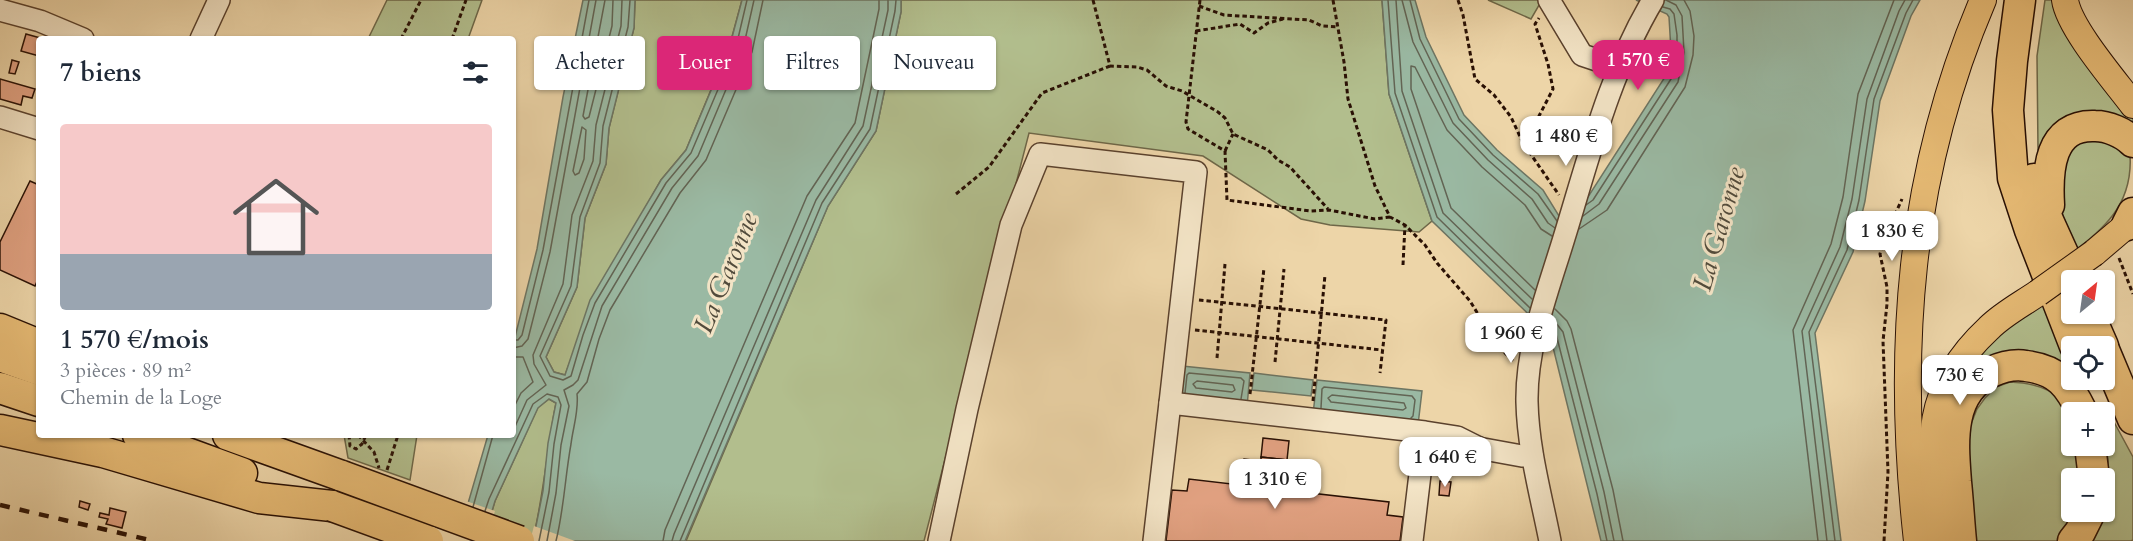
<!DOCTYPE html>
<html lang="fr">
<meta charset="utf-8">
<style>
:root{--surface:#fff;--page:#f6f6f7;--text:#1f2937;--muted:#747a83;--line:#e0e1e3;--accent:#db2777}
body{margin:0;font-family:Cardo,serif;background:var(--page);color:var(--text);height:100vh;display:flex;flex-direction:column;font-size:22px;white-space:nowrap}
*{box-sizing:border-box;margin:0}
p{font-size:20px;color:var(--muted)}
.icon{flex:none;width:33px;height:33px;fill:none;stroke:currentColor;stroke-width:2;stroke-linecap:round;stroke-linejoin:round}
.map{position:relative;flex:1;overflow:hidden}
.drawer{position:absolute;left:36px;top:36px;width:480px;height:402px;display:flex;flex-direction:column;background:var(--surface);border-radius:6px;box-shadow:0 2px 4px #0004}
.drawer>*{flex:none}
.banner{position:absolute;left:534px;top:36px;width:570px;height:54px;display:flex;gap:12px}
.needle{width:39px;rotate:29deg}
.controls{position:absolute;left:2061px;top:270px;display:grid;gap:12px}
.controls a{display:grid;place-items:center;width:54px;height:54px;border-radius:6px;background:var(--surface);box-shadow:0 2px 4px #0004;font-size:30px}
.price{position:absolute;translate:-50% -51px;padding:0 14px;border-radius:12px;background:#fff;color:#222;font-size:20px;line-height:39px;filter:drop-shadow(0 2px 3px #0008)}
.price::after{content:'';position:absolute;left:50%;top:36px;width:18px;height:14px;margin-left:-9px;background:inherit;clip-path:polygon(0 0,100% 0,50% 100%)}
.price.current{background:var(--accent);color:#fff}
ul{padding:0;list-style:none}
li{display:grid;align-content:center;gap:12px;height:318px;padding:0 24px}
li+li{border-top:2px solid var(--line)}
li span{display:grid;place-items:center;height:186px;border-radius:6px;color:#555}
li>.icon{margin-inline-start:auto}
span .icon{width:108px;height:108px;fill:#fffc;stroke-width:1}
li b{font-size:26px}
h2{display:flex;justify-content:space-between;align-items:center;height:72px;padding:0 24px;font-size:26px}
.chip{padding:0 21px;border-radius:6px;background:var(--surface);box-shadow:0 2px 4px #0004;font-size:21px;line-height:54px}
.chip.current{background:var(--accent);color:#fff}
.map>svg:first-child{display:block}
</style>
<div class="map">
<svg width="2133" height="541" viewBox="0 0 2133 541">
<rect width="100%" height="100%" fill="#edd5a8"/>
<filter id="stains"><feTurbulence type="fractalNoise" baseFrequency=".00333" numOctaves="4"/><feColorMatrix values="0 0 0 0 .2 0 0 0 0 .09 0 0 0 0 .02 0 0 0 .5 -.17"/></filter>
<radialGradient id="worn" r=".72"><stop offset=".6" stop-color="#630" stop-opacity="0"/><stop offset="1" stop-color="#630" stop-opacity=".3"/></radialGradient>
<g fill="#b2be8d" stroke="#6e6748" stroke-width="1.5">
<path d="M387 0H482L468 39H368Z"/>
<path d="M635 0H742L730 44 686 150 661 180 644 210 571 359 565 375 554 372 546 357 577 287 585 218 606 164 609 128 634 28Z"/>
<path d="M901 0H1382L1389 94 1432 221 1419 232 1330 225 1301 219 1203 156 1029 133 924 541H686L828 206 876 131 901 12Z"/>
<path d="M1488 0H1542L1531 19Z"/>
<path d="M2045 0H2053L2133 117V128L2050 134 2038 149 2037 56Z"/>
<path d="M2094 135 2130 154C2133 200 2109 225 2077 249L2063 216 2056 187 2068 144Z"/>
<path d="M2045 302 2071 370 1965 374C1991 339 2009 325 2045 302Z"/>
<path d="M2010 382C2055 384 2071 400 2072 446H2077L2083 478H2072V512H2081L2065 541H1971L1967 434 1977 409 1985 398 1996 387Z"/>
<path d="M549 399 556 403C547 448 544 494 533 539L483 541 495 501 538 407Z"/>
<path d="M2108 411 2133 457V540L2131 541H2087L2104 512 2108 462 2104 412H2102Z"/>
<path d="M344 435H417L410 480 348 458Z"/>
</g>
<g fill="#9ab9a3" stroke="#6d7563" stroke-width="1.5">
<path d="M583 0H635L634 28 609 128 606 164 585 218 577 287 546 357 554 372 565 375 590 300 661 180 686 150 730 45 742 0H901V12L876 131 828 206 685 541H533L543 491 548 443 556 403 549 399 538 408 495 501 483 541H457L488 435H513V345L537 249 563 97Z"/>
<path d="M1382 0H1415L1426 37 1464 115 1497 150 1543 190 1559 216 1588 197 1665 77 1671 51 1669 17 1667 14 1636 0H1920L1911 16 1880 101 1865 201 1853 252 1815 333 1841 541H1601L1550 335 1432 221 1389 94Z"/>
<path d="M1182 366 1250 373 1247 407 1178 400Z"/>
<path d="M1254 373 1313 380 1311 396 1252 390Z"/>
<path d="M1317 380 1422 391 1418 425 1313 414Z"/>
</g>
<g fill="#edd5a8">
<path d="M466 501 495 511 486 541H454Z"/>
<path d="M534 526 575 541H530Z"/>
</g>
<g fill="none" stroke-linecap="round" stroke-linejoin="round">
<g stroke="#626454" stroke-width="1.5">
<path d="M605 0 583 116 585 119 589 117 612 26 613 0"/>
<path d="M630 0 628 27 603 126 600 163 580 217 571 286 540 356 550 376 563 380 571 376 583 335 595 303 666 183 691 153 736 47 747 0"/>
<path d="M1388 0 1395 93 1437 217 1530 308"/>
<path d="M1396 0 1402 91 1443 213 1532 299"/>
<path d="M1402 0 1413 42 1453 123 1488 160 1532 199 1548 223 1555 228"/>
<path d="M1410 0 1420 39 1459 119 1493 155 1538 194 1557 221"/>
<path d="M582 127 586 130 584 159 579 173 575 175 573 171Z"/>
<path d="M1586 205 1593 200 1671 79 1677 52V35L1674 14 1670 9 1663 7"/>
<path d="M1583 216 1599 204 1678 82 1684 52 1682 16 1676 5 1666 0"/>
<path d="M1579 229 1607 210 1685 87 1693 55 1694 36 1690 11 1684 0"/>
<path d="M1535 290 1451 208 1411 89V66L1415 67 1447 130 1482 167 1525 205 1541 229 1552 236"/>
<path d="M1555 309 1567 321 1571 329 1613 490 1623 541"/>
<path d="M1552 318 1563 332 1604 492 1614 541"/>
<path d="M1550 327 1556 334 1597 494 1607 541"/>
<path d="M513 340H518L522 335 543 250 589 0"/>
<path d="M513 348 522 346 528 339 550 252 596 0"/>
<path d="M513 357H523L533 382 521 393 513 409"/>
<path d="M1197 381 1233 385 1235 390 1232 392 1196 388 1193 384Z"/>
<path d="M1185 393 1187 375 1189 373 1241 378 1244 381 1241 399"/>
<path d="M1332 395 1404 403 1406 408 1403 410 1331 402 1328 398Z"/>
<path d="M1321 408 1322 389 1324 387 1412 396 1415 400 1413 416 1411 418"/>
<path d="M513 431 527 400 546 385 534 364 533 355 563 284 572 215 593 161 596 125 621 26 622 0"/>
<path d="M473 507 493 435"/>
<path d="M485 511 489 499 533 404 547 394 558 397 561 405 554 444 549 492 539 541"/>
<path d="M547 541 556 493 561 445 569 406 564 390 573 385 578 380 602 306 672 188 698 156 743 49 754 0"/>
<path d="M556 541C564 509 565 477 571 444 573 427 579 411 577 394L587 382 599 339 610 310 680 193 706 160 752 52 763 0"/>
<path d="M663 541 665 530 807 196 855 123 879 9V0"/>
<path d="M672 541 674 534 816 200 863 126 888 10V0"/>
<path d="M680 541 822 203 870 129 895 11 896 0"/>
<path d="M1818 541 1793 330 1831 244 1843 197 1858 94 1894 0"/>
<path d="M1827 541 1802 331 1840 247 1852 199 1867 99 1899 11 1905 0"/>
<path d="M1835 541 1809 332 1847 250 1859 200 1874 99 1906 13 1913 0"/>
</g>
</g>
<g fill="#e1a181" stroke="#291004" stroke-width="1.5">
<path d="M26 34 44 39H39V56L21 51Z"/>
<path d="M12 60 19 62 15 74 9 73Z"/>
<path d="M0 79 35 89 32 98 23 96 21 105 0 99Z"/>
<path d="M30 181 39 185V277L35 286 0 270V242Z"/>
<path d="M1263 438 1289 441 1287 460 1261 457Z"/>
<path d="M1261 457 1287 460V463L1303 465 1302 492 1389 502 1387 515 1403 517 1400 541H1166L1172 490 1187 491 1189 479 1240 485 1244 459 1261 461Z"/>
<path d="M1440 481 1451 482 1449 496 1439 495Z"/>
<path d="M80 501 90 504 88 510 79 507Z"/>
<path d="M110 508 126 512 122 528 106 524 108 519 99 517 100 513 109 515Z"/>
</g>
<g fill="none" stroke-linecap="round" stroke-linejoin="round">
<defs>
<g id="minor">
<path d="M1549 0 1582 55 1600 61 1618 69"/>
<path d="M0 10 40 21 83 39"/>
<path d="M201 39 219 0"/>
<path d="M0 117 39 129"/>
<path d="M1467 446 1522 456 1532 455"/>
<path d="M939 541 967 409 1011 225 1040 154 1196 172 1170 403"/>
<path d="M1154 541 1170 403 1425 432 1457 437 1479 448"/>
<path d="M1412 541 1423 449 1466 454 1479 448"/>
<path d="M1550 541C1541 495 1528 449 1527 402 1526 346 1548 291 1564 238 1589 157 1609 74 1653 0"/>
</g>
<g id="major">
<path d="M2065 0C2069 28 2115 81 2133 105"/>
<path d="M2094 253 2133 220"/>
<path d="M1917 541C1896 352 1908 176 1983 0"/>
<path d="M1941 541C1931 453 1917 395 1989 328 2003 314 2022 304 2038 293"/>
</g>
<g id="highway">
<path d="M2020 0 2012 61 2008 110 2013 178 2030 230 2075 346"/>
<path d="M2034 179 2041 205 2075 280"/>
<path d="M2049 205C2047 171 2049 124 2095 126 2108 126 2124 133 2133 142"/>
<path d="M2127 225 2133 213"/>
<path d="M2089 314 2103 346"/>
<path d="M0 329 39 345"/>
<path d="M2104 350 2133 419"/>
<path d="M0 356 39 370"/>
<path d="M0 388 39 401"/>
<path d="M0 430 103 452 259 498 332 506"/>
<path d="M138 435 242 473"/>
<path d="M228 435 342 476"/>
<path d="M2090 446 2094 478"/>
<path d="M1961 541C1959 521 1958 501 1956 482 1953 443 1948 392 1991 372 2002 367 2014 364 2026 366 2058 370 2069 385 2082 412"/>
<path d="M2073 541 2080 532 2090 512"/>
</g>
</defs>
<use href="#minor" stroke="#5a412d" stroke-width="24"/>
<use href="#major" stroke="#291004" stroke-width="28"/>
<use href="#highway" stroke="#291004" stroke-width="33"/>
<g stroke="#291004" stroke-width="3" stroke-dasharray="4.5 3" stroke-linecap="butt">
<path d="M1093 0 1110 66 1137 67 1147 70 1166 86 1182 91 1218 112 1225 118 1233 134 1268 150 1278 160 1290 167 1328 209"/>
<path d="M1200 0 1186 122 1188 129 1225 151 1227 200 1310 211 1329 210 1375 219 1390 217"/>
<path d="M1333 0 1344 62 1348 99 1375 186 1390 217 1405 225 1425 245 1437 263 1470 301 1497 345 1513 361"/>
<path d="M1458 0 1463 15 1475 79 1494 95 1511 117 1523 143 1559 195"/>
<path d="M1199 6 1224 15 1309 20 1322 26 1338 27"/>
<path d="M1196 31 1240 24 1254 33 1268 23 1283 19"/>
<path d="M401 39 421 0"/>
<path d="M452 39 466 0"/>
<path d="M1225 151 1233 134"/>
<path d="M1532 154 1539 116 1553 89 1548 64 1535 24 1539 18"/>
<path d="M956 194 989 167 1042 93 1110 66"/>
<path d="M2119 258 2133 294"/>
<path d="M1403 265 1405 225"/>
<path d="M1199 300 1386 320 1380 373"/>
<path d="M1195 330 1382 350"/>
<path d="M1217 358 1225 264"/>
<path d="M1275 362 1284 269"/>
<path d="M1250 394 1264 268"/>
<path d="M1313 401 1325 275"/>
<path d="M349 435 350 446 356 449 362 444 366 435"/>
<path d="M358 435 374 452 379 468"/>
<path d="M387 470 398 435"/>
<path d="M1884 541 1888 472 1883 341 1887 304V287L1880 254 1884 239 1902 199"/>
</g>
<use href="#minor" stroke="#f3e4c6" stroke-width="21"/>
<use href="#major" stroke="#e6ba74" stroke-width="26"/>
<use href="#highway" stroke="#e6ba74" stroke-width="30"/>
<path stroke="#291004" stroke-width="4.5" stroke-dasharray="10 10" stroke-linecap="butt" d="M0 505 154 541"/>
<defs>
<path id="major-bridge" d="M2038 293 2094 253"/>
<g id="highway-bridge">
<path d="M342 476 519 541"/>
<path d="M332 506 428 541"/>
</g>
</defs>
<use href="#major-bridge" stroke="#291004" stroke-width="28" stroke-linecap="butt"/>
<use href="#highway-bridge" stroke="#291004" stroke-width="33" stroke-linecap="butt"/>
<use href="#major-bridge" stroke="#e6ba74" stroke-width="26"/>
<use href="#highway-bridge" stroke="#e6ba74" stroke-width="30"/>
</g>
<g text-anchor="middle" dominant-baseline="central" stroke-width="6" stroke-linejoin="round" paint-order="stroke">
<g font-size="27" font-style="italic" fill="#514b3c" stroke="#f3e4c6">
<text transform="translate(1719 229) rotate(-74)">La Garonne</text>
<text transform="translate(726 273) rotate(-68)">La Garonne</text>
</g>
</g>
<rect width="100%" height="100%" filter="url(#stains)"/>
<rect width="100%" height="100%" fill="url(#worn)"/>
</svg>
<div class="controls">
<a><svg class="needle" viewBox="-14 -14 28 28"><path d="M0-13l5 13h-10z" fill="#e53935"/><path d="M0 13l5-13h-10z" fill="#747a83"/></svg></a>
<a><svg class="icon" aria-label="locate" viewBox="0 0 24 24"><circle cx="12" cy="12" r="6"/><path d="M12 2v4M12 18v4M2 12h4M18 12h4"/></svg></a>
<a>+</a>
<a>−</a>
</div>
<b class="price current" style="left:1638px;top:91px">1 570 €</b>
<b class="price" style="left:1566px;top:167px">1 480 €</b>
<b class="price" style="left:1892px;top:262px">1 830 €</b>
<b class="price" style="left:1511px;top:364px">1 960 €</b>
<b class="price" style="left:1960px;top:406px">730 €</b>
<b class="price" style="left:1445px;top:488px">1 640 €</b>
<b class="price" style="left:1275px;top:510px">1 310 €</b>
<div class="banner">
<a class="chip">Acheter</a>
<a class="chip current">Louer</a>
<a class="chip">Filtres</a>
<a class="chip">Nouveau</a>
</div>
<section class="drawer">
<h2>7 biens<svg class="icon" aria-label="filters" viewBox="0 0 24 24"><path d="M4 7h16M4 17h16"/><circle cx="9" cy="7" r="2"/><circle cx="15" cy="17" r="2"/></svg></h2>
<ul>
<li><span style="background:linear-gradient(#f6c9c9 70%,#9aa5b1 0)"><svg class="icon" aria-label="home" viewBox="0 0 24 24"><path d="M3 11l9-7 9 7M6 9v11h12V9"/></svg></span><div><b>1 570 €/mois</b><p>3 pièces · 89 m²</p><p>Chemin de la Loge</p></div></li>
</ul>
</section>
</div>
